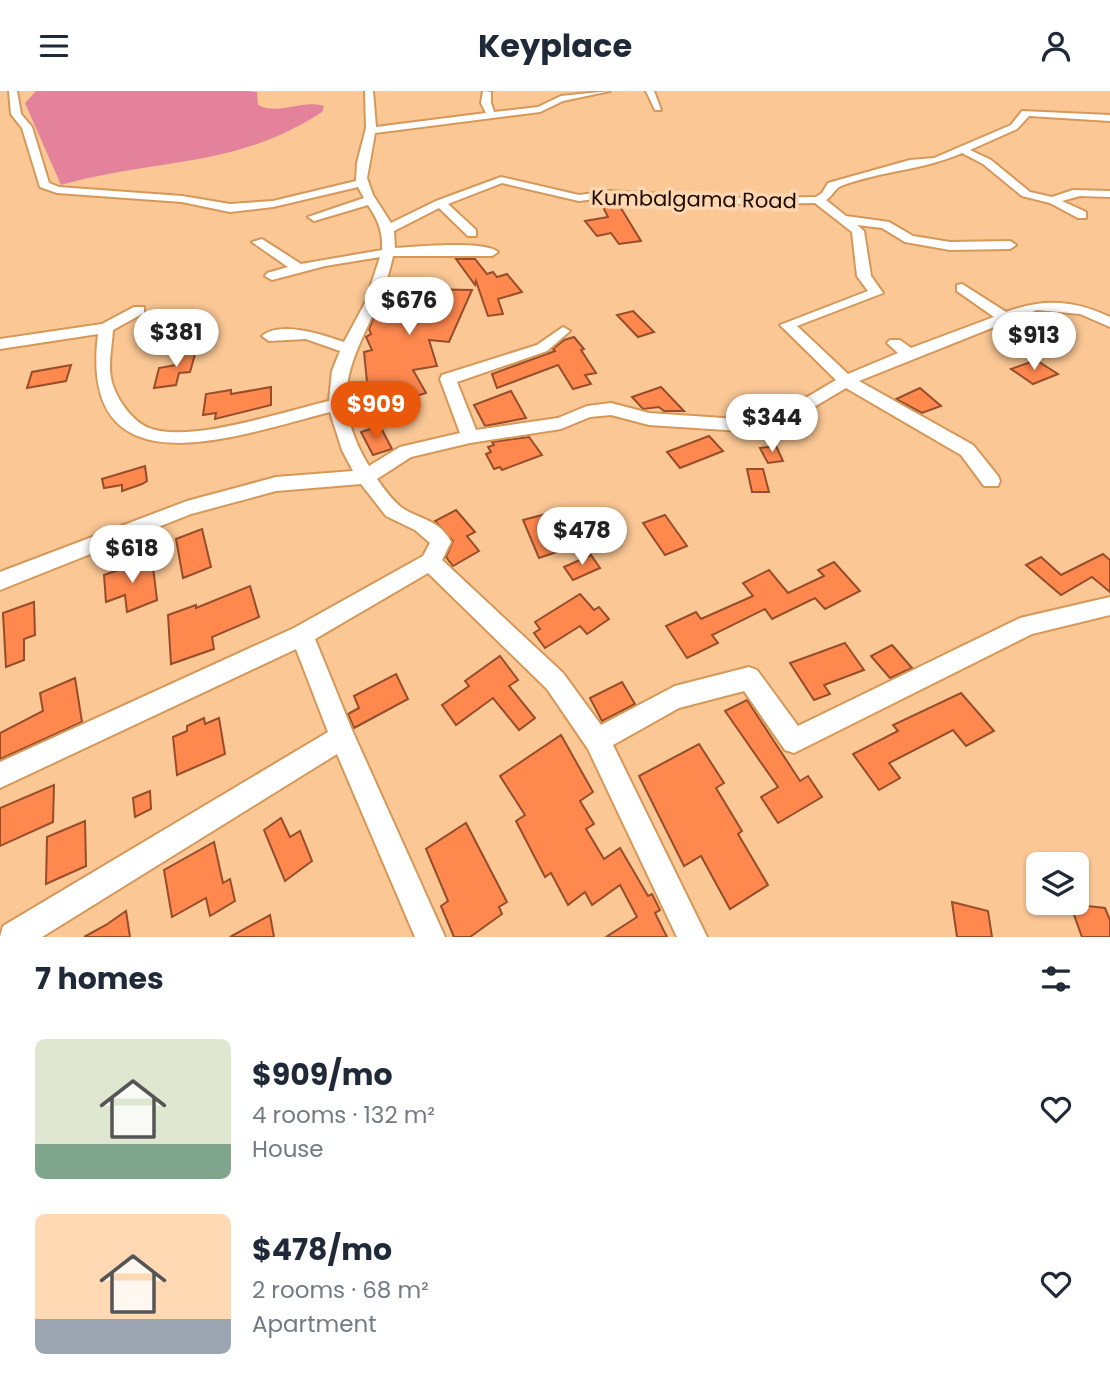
<!DOCTYPE html>
<meta charset="utf-8">
<style>
:root{--surface:#fff;--page:#f2f2f3;--text:#1f2937;--muted:#747a83;--accent:#ea580c}
body{margin:0;font-family:Poppins,sans-serif;background:var(--page);color:var(--text);height:100vh;display:flex;flex-direction:column;font-size:26px;white-space:nowrap}
*{box-sizing:border-box;margin:0}
p{font-size:23px;color:var(--muted)}
.icon{flex:none;width:38px;height:38px;fill:none;stroke:currentColor;stroke-width:2;stroke-linecap:round;stroke-linejoin:round}
.map{position:relative;height:846px;overflow:hidden}
.panel{display:flex;flex-direction:column;background:var(--surface);flex:1}
.panel>*{flex:none}
.tools{position:absolute;left:1026px;top:761px;display:grid;gap:14px}
.tools a{display:grid;place-items:center;width:63px;height:63px;border-radius:10px;background:var(--surface);box-shadow:0 2px 5px #0004;font-size:35px}
.price{position:absolute;translate:-50% -60px;padding:0 16px;border-radius:24px;background:#fff;color:#222;font-size:23px;line-height:46px;filter:drop-shadow(0 2px 4px #0008)}
.price::after{content:'';position:absolute;left:50%;top:42px;width:21px;height:16px;margin-left:-10px;background:inherit;clip-path:polygon(0 0,100% 0,50% 100%)}
.price.on{background:var(--accent);color:#fff}
ul{padding:0;list-style:none}
li{display:flex;align-items:center;gap:21px;height:175px;padding:0 35px}
li span{display:grid;place-items:center;flex:none;width:196px;height:140px;border-radius:10px;color:#555}
li>.icon{margin-inline-start:auto}
span .icon{width:84px;height:84px;fill:#fffc;stroke-width:1}
li b{font-size:30px}
h2{display:flex;justify-content:space-between;align-items:center;height:84px;padding:0 35px;font-size:30px}
header{display:flex;justify-content:space-between;align-items:center;height:91px;padding:0 35px;background:var(--surface);font-size:32px;font-weight:700}
.map>svg:first-child{display:block}
</style>
<header><svg class="icon" aria-label="menu" viewBox="0 0 24 24"><path d="M4 6h16M4 12h16M4 18h16"/></svg>Keyplace<svg class="icon" aria-label="person" viewBox="0 0 24 24"><circle cx="12" cy="8" r="4"/><path d="M4 21q1-7 8-7t8 7"/></svg></header>
<div class="map">
<svg width="1110" height="846" viewBox="0 0 1110 846">
<rect width="100%" height="100%" fill="#fac795"/>
<path fill="#e5829b" d="M36 0H248L257 1 258 14C280 25 301 8 324 15L322 21C235 78 155 67 61 94L25 12Z"/>
<g fill="#ff884f" stroke="#964d2a" stroke-width="2">
<path d="M616 109 641 150 619 153 611 142 597 145 585 130 608 126 600 110Z"/>
<path d="M456 168H475L487 183 493 181 497 186 507 183 522 201 498 208 503 223 488 225 476 190 475 194Z"/>
<path d="M399 188 419 190 415 198 472 199 449 251 429 249 437 275 413 279 426 302 404 309 400 302 369 311 364 261 372 259 366 246 371 243 369 238 385 200H391Z"/>
<path d="M633 220 654 241 638 246 617 224Z"/>
<path d="M574 246 584 258 581 259 596 282 585 284 591 293 573 298 558 274 497 297 492 283 555 260 553 258 564 249Z"/>
<path d="M197 256 190 281 179 282 176 294 154 297 159 277 176 274 180 258Z"/>
<path d="M1036 269 1058 283 1033 293 1011 278Z"/>
<path d="M71 274 66 290 27 297 32 281Z"/>
<path d="M271 296V314L215 328 216 322 203 324 206 303 231 299V303Z"/>
<path d="M661 296 684 320H664L659 316 643 318 632 306Z"/>
<path d="M920 297 941 315 922 322 896 308Z"/>
<path d="M511 300 526 327 485 335 474 314Z"/>
<path d="M380 335 392 358 373 364 361 341Z"/>
<path d="M709 345 723 360 680 377 667 361Z"/>
<path d="M529 346 542 364 502 379 500 376 494 378 486 363 491 361 488 356 494 354 492 351Z"/>
<path d="M776 355 783 370 768 372 760 357Z"/>
<path d="M145 375 147 390 142 393 122 400V394L104 397 102 388Z"/>
<path d="M747 378H763L769 401H752Z"/>
<path d="M456 419 475 441 467 445 479 460 453 475 446 466 453 450 435 430Z"/>
<path d="M550 422 559 442 550 444 557 461 539 467 523 429Z"/>
<path d="M665 424 687 455 665 464 643 432Z"/>
<path d="M202 438 211 476 183 487 176 448Z"/>
<path d="M1103 463 1110 469V501L1092 486 1061 504 1026 474 1041 466 1061 484Z"/>
<path d="M591 464 600 477 573 489 564 476Z"/>
<path d="M152 467 157 509 127 521 125 504 106 511 104 484Z"/>
<path d="M834 471 860 500 825 518 815 507 772 528 765 518 712 544 718 552 687 567 666 535 696 521 701 528 753 505 743 492 769 479 788 502 824 485 818 479Z"/>
<path d="M250 495 259 526 212 546 214 558 171 573 168 524 196 514V517Z"/>
<path d="M580 503 594 519 599 516 609 528 587 543 580 535 545 557 534 542 540 538 535 531Z"/>
<path d="M34 511 35 544 24 548V569L6 576 3 522Z"/>
<path d="M845 552 864 579 824 594 830 603 814 609 790 572Z"/>
<path d="M892 554 912 577 890 587 871 565Z"/>
<path d="M500 565 518 589 509 595 535 627 519 639 493 607 456 634 442 614 469 595 465 590Z"/>
<path d="M396 583 408 608 354 637 348 623 359 617 354 605Z"/>
<path d="M75 587 82 631 0 668V642L43 620 40 602Z"/>
<path d="M622 591 635 613 602 630 590 607Z"/>
<path d="M961 602 994 640 966 655 953 639 889 672 900 687 879 699 853 663 898 640 893 634Z"/>
<path d="M747 609 800 690 808 685 822 706 778 732 761 706 778 696 725 620Z"/>
<path d="M204 627 205 633 219 627 225 663 177 684 173 646 187 640V635Z"/>
<path d="M561 644 593 701 580 710 594 733 586 738 604 768 620 757 648 805 652 803 660 819 655 822 667 846H606L637 826 620 794 592 814 585 801 568 814 551 782 545 786 516 730 525 724 500 685Z"/>
<path d="M699 653 724 692 716 697 742 740 738 743 768 794 730 818 701 765 684 775 639 685Z"/>
<path d="M54 694 53 731 0 755V717Z"/>
<path d="M150 700 151 718 135 726 133 707Z"/>
<path d="M281 727 290 746 300 740 312 770 285 790 264 739Z"/>
<path d="M85 730 86 775 46 793 47 746Z"/>
<path d="M466 732 507 811 499 816 502 823 470 846H454L441 815 448 810 426 758Z"/>
<path d="M214 751 223 792 230 788 235 810 210 825 206 807 172 826 164 779Z"/>
<path d="M952 811 988 820 992 846H957Z"/>
<path d="M1070 813 1105 817 1110 829V846H1082Z"/>
<path d="M126 820 130 846H84L106 834Z"/>
<path d="M270 824 274 846H230Z"/>
</g>
<g fill="none" stroke-linecap="round" stroke-linejoin="round">
<defs>
<g id="minor">
<path d="M9 0H17L21 23 32 36 49 92 59 96 182 105 230 113 273 110 356 90 357 72 366 37 365 0H373L376 36 486 22 481 12 483 0 491 1V12L494 21 538 16 561 5 610 0 563 10 540 21 375 42 367 87 373 104 391 132 436 110 501 86 579 104 609 100 742 107 816 106 822 102 828 92 910 69 934 67 1011 34 1022 20 1110 24V30L1029 25 1017 38 970 59 991 69 1030 101 1052 106 1073 99 1110 100V106L1080 105 1062 110 1086 121V127H1078L1050 112 1022 105 983 73 962 62C924 79 880 80 841 95 834 98 833 105 826 109L846 125 889 131 913 145 950 151 1010 150 1016 154 1010 158 950 159 905 151 882 137 857 134 864 140 871 185 883 202 797 235 848 283 898 262 887 252 890 249H900L911 257 994 226 957 200V194L962 193 1006 221C1044 207 1074 209 1110 226V236L1080 223 1037 219 859 290 973 354 998 385 1000 390 998 395H984L961 364 846 297 770 342 649 334 611 324 590 326 561 338 470 352 411 366 377 388C384 398 392 409 402 417 421 429 440 429 451 451L442 469 563 582 601 634 675 595 749 576 757 579 798 635 1020 527 1110 506V524L1032 543 794 662 785 659 744 600 679 617 613 654 707 846H677L588 658 547 598 428 482 315 548 352 639 445 846H415L337 663 42 846H0L3 835 328 641 296 558 0 697V671L294 537 423 465 430 452 415 439 386 425 361 393 276 400 191 423 0 499V481L187 410 276 386 353 380 342 359 330 321C239 344 78 406 98 243L0 258V248L102 233 134 216H144V222L113 239C112 255 108 272 111 287 114 305 132 331 149 337 190 353 285 320 329 310L332 280 340 260 306 248 269 250 262 245C280 229 324 244 344 251L365 212 380 166 325 175 272 189 265 185 267 182 288 176 252 151 262 148 301 173 382 159C383 140 378 129 368 114L314 130 308 126 364 107 358 96 273 116 230 121 182 111 57 102 40 96 22 37 11 23ZM502 92 579 110 609 106 742 113 815 112 852 141 857 185 868 200 780 234 836 289 767 330 649 322 611 312 587 315 558 327 476 339 457 291 547 260 570 240 563 236 537 254 442 284 440 288 460 342 400 356 369 375C314 284 375 251 393 165H492L498 161C483 149 416 156 395 157L394 140 439 117 468 145H476V139L448 113Z"/>
<path d="M646 0H654L661 19H655Z"/>
</g>
</defs>
<use href="#minor" stroke="#d69859" stroke-width="4"/>
<use href="#minor" fill="#fff" fill-rule="evenodd"/>
</g>
<g text-anchor="middle" dominant-baseline="central" stroke-width="7" stroke-linejoin="round" paint-order="stroke">
<g font-size="21" fill="#1e0c00" stroke="#fed7b2">
<text transform="translate(694 108) rotate(1)">Kumbalgama Road</text>
</g>
</g>
</svg>
<div class="tools">
<a><svg class="icon" aria-label="layers" viewBox="0 0 24 24"><path d="M12 4l9 5-9 5-9-5zM3 14l9 5 9-5"/></svg></a>
</div>
<b class="price" style="left:409px;top:246px">$676</b>
<b class="price" style="left:176px;top:278px">$381</b>
<b class="price" style="left:1034px;top:281px">$913</b>
<b class="price on" style="left:376px;top:350px">$909</b>
<b class="price" style="left:772px;top:363px">$344</b>
<b class="price" style="left:582px;top:476px">$478</b>
<b class="price" style="left:132px;top:494px">$618</b>
</div>
<section class="panel">
<h2>7 homes<svg class="icon" aria-label="filters" viewBox="0 0 24 24"><path d="M4 7h16M4 17h16"/><circle cx="9" cy="7" r="2"/><circle cx="15" cy="17" r="2"/></svg></h2>
<ul>
<li><span style="background:linear-gradient(#dfe7d0 75%,#7fa58c 0)"><svg class="icon" aria-label="home" viewBox="0 0 24 24"><path d="M3 11l9-7 9 7M6 9v11h12V9"/></svg></span><div><b>$909/mo</b><p>4 rooms · 132 m²</p><p>House</p></div><svg class="icon" aria-label="heart" viewBox="0 0 24 24"><path d="M12 20l-8-8c-3-5 5-10 8-4 3-6 11-1 8 4z"/></svg></li>
<li><span style="background:linear-gradient(#ffd9b3 75%,#9aa5b1 0)"><svg class="icon" aria-label="home" viewBox="0 0 24 24"><path d="M3 11l9-7 9 7M6 9v11h12V9"/></svg></span><div><b>$478/mo</b><p>2 rooms · 68 m²</p><p>Apartment</p></div><svg class="icon" aria-label="heart" viewBox="0 0 24 24"><path d="M12 20l-8-8c-3-5 5-10 8-4 3-6 11-1 8 4z"/></svg></li>
</ul>
</section>
